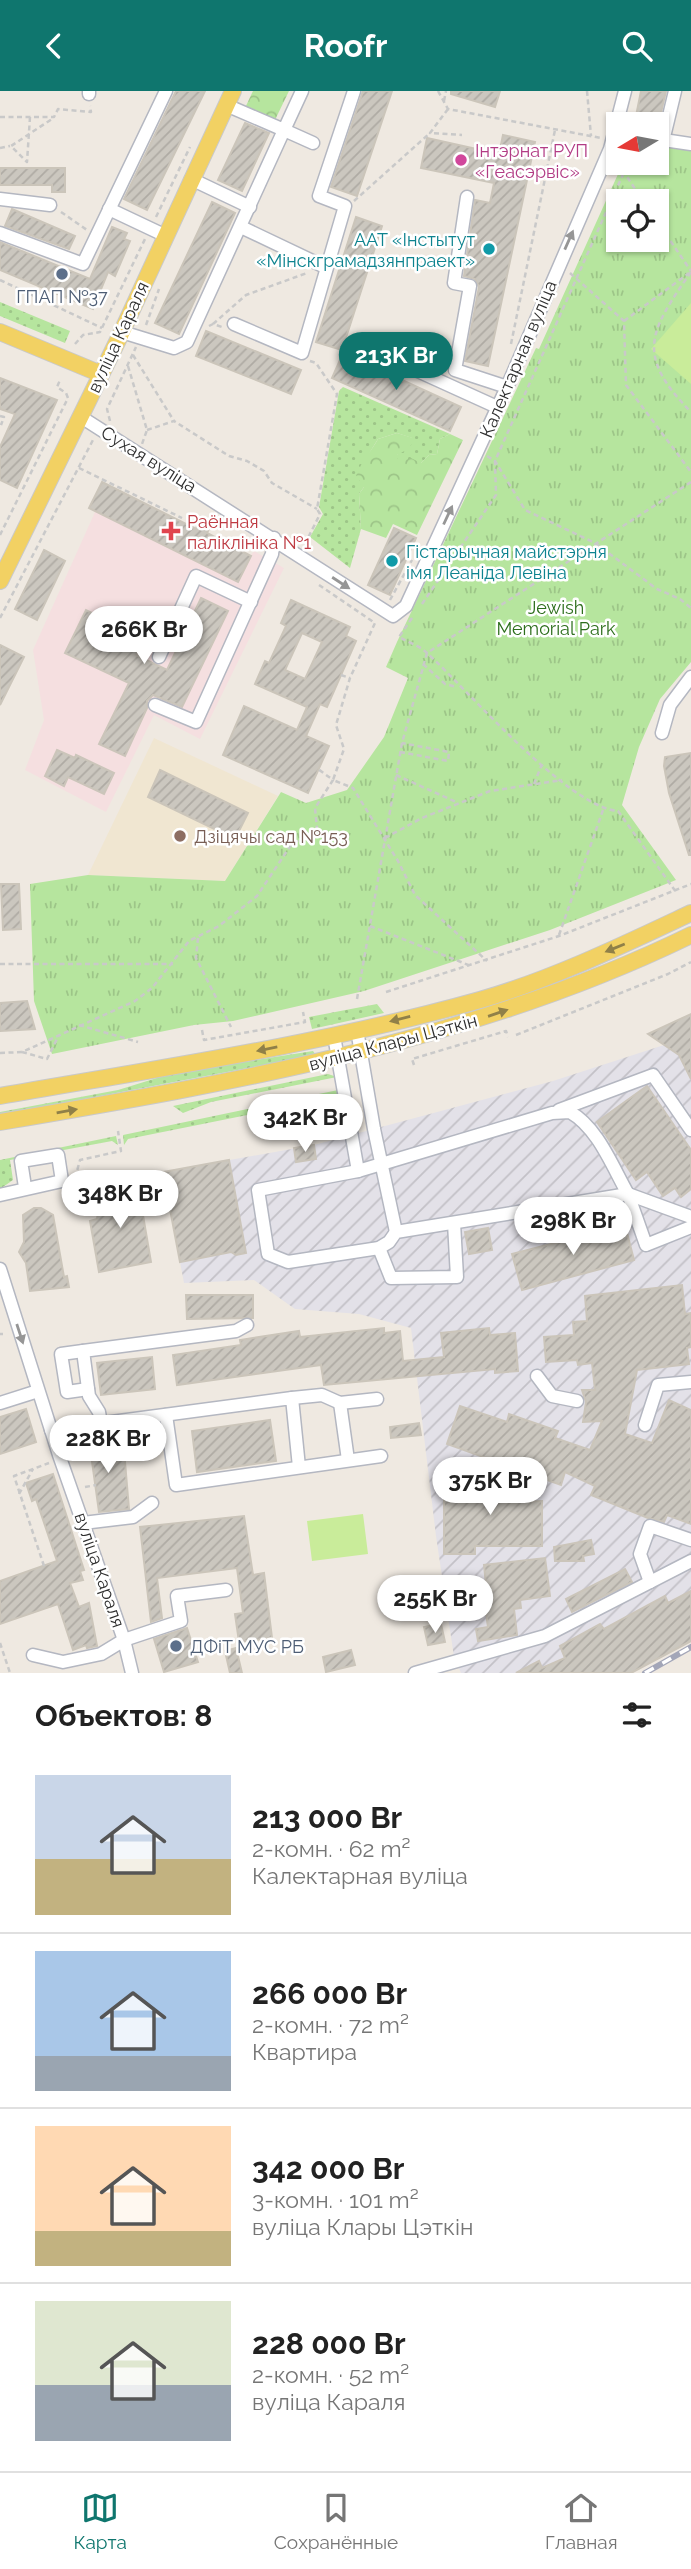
<!DOCTYPE html>
<html lang="ru">
<meta charset="utf-8">
<style>
:root{--surface:#fff;--page:#f2f2f2;--text:#222;--muted:#767676;--line:#e0e0e0;--accent:#0f766e}
body{margin:0;font-family:Raleway,sans-serif;background:var(--page);color:var(--text);height:100vh;display:flex;flex-direction:column;font-size:26px;white-space:nowrap}
*{box-sizing:border-box;margin:0}
p{font-size:23px;color:var(--muted)}
.icon{flex:none;width:38px;height:38px;fill:none;stroke:currentColor;stroke-width:2;stroke-linecap:round;stroke-linejoin:round}
.map{position:relative;height:1582px;overflow:hidden}
.details{display:flex;flex-direction:column;background:var(--surface);flex:1}
.details>*{flex:none}
.needle{width:46px;rotate:260deg}
.tools{position:absolute;left:606px;top:21px;display:grid;gap:14px}
.tools a{display:grid;place-items:center;width:63px;height:63px;border-radius:0px;background:var(--surface);box-shadow:0 2px 5px #0004;font-size:35px}
.price{position:absolute;translate:-50% -60px;padding:0 16px;border-radius:24px;background:#fff;color:#222;font-size:23px;line-height:46px;filter:drop-shadow(0 2px 4px #0008)}
.price::after{content:'';position:absolute;left:50%;top:42px;width:21px;height:16px;margin-left:-10px;background:inherit;clip-path:polygon(0 0,100% 0,50% 100%)}
.price.on{background:var(--accent);color:#fff}
ul{padding:0;list-style:none}
li{display:flex;align-items:center;gap:21px;height:175px;padding:0 35px}
li+li{border-top:2px solid var(--line)}
li span{display:grid;place-items:center;flex:none;width:196px;height:140px;border-radius:0px;color:#555}
li>.icon{margin-inline-start:auto}
span .icon{width:84px;height:84px;fill:#fffc;stroke-width:1}
li b{font-size:30px}
h2{display:flex;justify-content:space-between;align-items:center;height:84px;padding:0 35px;font-size:30px}
header{display:flex;justify-content:space-between;align-items:center;height:91px;padding:0 35px;background:var(--accent);color:#fff;font-size:32px;font-weight:700}
.menu{display:flex;justify-content:space-around;align-items:center;height:98px;border-top:2px solid var(--line);background:var(--surface);font-size:19px;color:var(--muted)}
.menu a{display:grid;justify-items:center;gap:4px}
.menu .on{color:var(--accent)}
.map>svg:first-child{display:block}
</style>
<header><svg class="icon" aria-label="back" viewBox="0 0 24 24"><path d="M15 5l-7 7 7 7"/></svg>Roofr<svg class="icon" aria-label="search" viewBox="0 0 24 24"><circle cx="10" cy="10" r="6"/><path d="M15 15l6 6"/></svg></header>
<div class="map">
<svg width="691" height="1582" viewBox="0 0 691 1582">
<defs>
<pattern id="industrial-furrows" width="10" height="10" patternUnits="userSpaceOnUse" patternTransform="scale(1.75)"><rect width="10" height="10" fill="#e3e1e8"/><path d="M-1 1l2-2M0 10L10 0M9 11l2-2" fill="none" stroke="#c3c1c7"/></pattern>
<pattern id="grass-dots" width="8" height="8" patternUnits="userSpaceOnUse" patternTransform="scale(1.75)"><rect width="8" height="8" fill="#b6e59e"/><path d="M2 2h.1M6 6h.1" fill="none" stroke="#9dc588" stroke-width="1.8" stroke-linecap="round"/></pattern>
<pattern id="forest-crowns" width="20" height="18" patternUnits="userSpaceOnUse" patternTransform="scale(1.75)"><rect width="20" height="18" fill="#b6e59e"/><path d="M2 6a3 3 0 1 1 6 0M12 15a3 3 0 1 1 6 0" fill="none" stroke="#9dc588"/></pattern>
<pattern id="park-tufts" width="24" height="20" patternUnits="userSpaceOnUse" patternTransform="scale(1.75)"><rect width="24" height="20" fill="#b6e59e"/><path d="M3 7l-1-3M5 7V3M7 7l1-3M15 17l-1-3M17 17v-4M19 17l1-3" fill="none" stroke="#9dc588"/></pattern>
<pattern id="building-hatch" width="6" height="6" patternUnits="userSpaceOnUse" patternTransform="scale(1.75)"><rect width="6" height="6" fill="#cbc7bf"/><path d="M-1 1l2-2M0 6l6-6M5 7l2-2" fill="none" stroke="#afaba4"/></pattern>
</defs>
<rect width="100%" height="100%" fill="#efe9e1"/>
<path fill="url(#industrial-furrows)" d="M691 923V1550L631 1582H461L454 1566 436 1445 411 1237 359 1223 295 1218 254 1189 184 1192 163 1081 314 1054 553 990 664 954 648 943Z"/>
<path fill="#f0e6d1" d="M154 647 278 705 225 790 88 784Z"/>
<path fill="#f5dfe0" d="M102 391 195 437 201 426 212 431 207 443 251 464 254 460 284 477 200 648 154 624 106 721 25 679 44 629 33 559 95 421 89 417Z"/>
<g fill="url(#grass-dots)">
<path d="M0 211 70 240 65 252 0 225Z"/>
<path d="M343 296 450 343 440 348 437 363 429 364 420 373 396 372 397 364 412 347 397 342 378 348 370 361 364 396 359 403 361 438 350 477 310 446 323 423 319 416 339 300Z"/>
<path d="M377 913 384 922 312 938 309 926Z"/>
<path d="M313 960 316 964 0 1024V1021L118 999 173 982Z"/>
<path d="M328 983 337 986 211 1011 183 1022 173 1015Z"/>
<path d="M338 999 337 1006 128 1048 124 1054 123 1044Z"/>
<path d="M116 1045 118 1054 112 1050 10 1069 13 1089 0 1098V1069Z"/>
</g>
<g fill="url(#forest-crowns)">
<path d="M253 0H289L274 31 245 17Z"/>
<path d="M397 342 413 347 410 357 397 364V372L411 367 421 372 429 364 437 363 440 348 450 343 463 349 417 444 393 433 386 447 361 438 359 403 364 396 356 385C362 369 370 362 378 348Z"/>
</g>
<path fill="url(#park-tufts)" fill-rule="evenodd" d="M656 54 691 59V571L660 608 639 656 622 714 676 789 550 839 364 900 233 930 194 934 52 963 34 910 30 793 88 784 225 790 281 701 306 712 347 699 384 646 408 587 386 576 397 551 536 257 539 258 623 72H656ZM618 110H656V149H618Z"/>
<g fill="#c9ec9a">
<path d="M691 212V293L651 258Z"/>
<path d="M363 1423 368 1463 312 1470 307 1430Z"/>
</g>
<g fill="url(#building-hatch)" stroke="#cbc5ba" stroke-width="2" fill-rule="evenodd">
<path d="M176 0H205L147 119 124 108Z"/>
<path d="M363 0H392L357 105 331 96Z"/>
<path d="M451 0H500L495 16 451 3Z"/>
<path d="M641 0H666L659 30 636 25Z"/>
<path d="M245 32 269 42 242 100 218 89Z"/>
<path d="M503 44 535 51 488 275 465 270 479 196 475 188 464 185 475 109 490 112 494 92 421 77 427 47 499 63Z"/>
<path d="M0 77H65V101H52V94H0Z"/>
<path d="M212 111 235 122 179 243 155 232Z"/>
<path d="M12 118 75 145 69 158 5 135Z"/>
<path d="M356 126 382 135 342 259 316 251Z"/>
<path d="M112 136 127 142 124 148 130 150 115 185 108 181 93 218 0 179V151L90 188Z"/>
<path d="M206 240 301 279 291 303 196 265Z"/>
<path d="M343 262 461 316 450 340 332 287Z"/>
<path d="M0 287 57 309 17 397 0 389V356L15 323 0 318Z"/>
<path d="M102 391 196 438 201 426 212 431 207 442 251 465 238 491 89 417Z"/>
<path d="M394 437 416 447 390 504 368 494Z"/>
<path d="M44 459 65 470 37 529 15 518Z"/>
<path d="M201 507 228 520 182 616 153 604 147 610V617L125 665 99 653 129 592 65 562 86 519 144 547 136 564 167 579Z"/>
<path d="M291 509 350 536 346 545 356 550 327 616 320 613 306 645 329 655 308 702 223 664 244 615 297 639 307 616 255 593 265 570 269 572 286 535 281 532ZM302 542 322 551 305 588 285 579Z"/>
<path d="M0 554 24 566 0 614Z"/>
<path d="M57 659 75 667 76 664 114 682 104 703 68 686 64 695 45 685Z"/>
<path d="M691 662V764H689L669 702 664 675 665 666Z"/>
<path d="M160 679 248 722 235 748 148 706Z"/>
<path d="M1 793H19L21 838 3 839Z"/>
<path d="M27 910 35 938 0 940V912Z"/>
<path d="M691 923V988L679 964 648 943Z"/>
<path d="M647 995 691 1059V1098L681 1106 675 1097 663 1105 647 1081 636 1089 597 1031Z"/>
<path d="M314 1054 316 1068 296 1071 294 1057Z"/>
<path d="M229 1069 246 1162 236 1164 231 1161 180 1171 163 1081Z"/>
<path d="M126 1090 129 1103 139 1101 151 1171 99 1181 90 1130 97 1128 100 1108 106 1098Z"/>
<path d="M34 1117H41L53 1124 64 1186 67 1185 69 1196 30 1200 26 1172 19 1161 24 1151 23 1124Z"/>
<path d="M625 1134 634 1169 522 1199 512 1163Z"/>
<path d="M488 1137 492 1159 469 1163 465 1141Z"/>
<path d="M682 1194 685 1223 691 1222V1256L687 1257 689 1273 637 1279 625 1343 652 1352 669 1309 691 1319V1433L667 1424 664 1431 648 1427 591 1404 595 1395 565 1381 561 1394 447 1353 460 1315 507 1331 509 1323 558 1340 555 1347 590 1359 602 1330 583 1331 586 1311 582 1299H595L592 1272 578 1274 577 1269 546 1271 544 1246 574 1244 573 1231 587 1230 585 1205Z"/>
<path d="M186 1204H253V1227L187 1228Z"/>
<path d="M384 1237V1242L400 1240 403 1270 444 1266 441 1242 489 1237 490 1244 515 1242 518 1280 495 1282V1278L324 1294 321 1274 177 1294 173 1264 241 1254 240 1249 299 1240 300 1246Z"/>
<path d="M152 1266 155 1298 101 1304 97 1272Z"/>
<path d="M26 1318 36 1351 0 1363V1326Z"/>
<path d="M270 1329 276 1370 197 1381 192 1340Z"/>
<path d="M419 1332 421 1344 391 1347 390 1336Z"/>
<path d="M102 1343 103 1353 110 1351 112 1362 124 1359 129 1418 99 1421 90 1356 85 1357 83 1347Z"/>
<path d="M53 1383 84 1479 80 1480 83 1489 70 1492 79 1516 89 1512 97 1555 87 1557 86 1554 73 1559 58 1513 0 1533V1490L57 1470 36 1408 32 1410 26 1392Z"/>
<path d="M491 1385 521 1386 520 1411 542 1410V1455H475V1463H444V1395L491 1394Z"/>
<path d="M244 1425 253 1484 264 1482 272 1547 239 1551 235 1523 243 1522 237 1477 157 1487 162 1527 151 1531 140 1436Z"/>
<path d="M591 1449 594 1463 583 1465 584 1470H555L554 1456Z"/>
<path d="M545 1467 550 1505 520 1509 521 1517 514 1518 517 1544 478 1550 476 1538 488 1536 482 1494H486L484 1474Z"/>
<path d="M625 1478 632 1491 572 1521 566 1508Z"/>
<path d="M691 1500V1550L631 1582H516L539 1570 542 1577 565 1567 560 1555 600 1533 604 1538 665 1505 668 1512Z"/>
<path d="M441 1533 445 1551 428 1554 424 1536Z"/>
<path d="M187 1537 198 1571 164 1581 154 1548Z"/>
<path d="M236 1557 242 1582H230L225 1560Z"/>
<path d="M351 1559 355 1574 326 1581 323 1566Z"/>
</g>
<g fill="none" stroke-linecap="round" stroke-linejoin="round">
<defs>
<g id="minor">
<path d="M89 0V3"/>
<path d="M226 14 284 39 302 0"/>
<path d="M657 48 691 53"/>
<path d="M663 50 675 0"/>
<path d="M191 88 250 116"/>
<path d="M467 106 454 192 470 195 455 279 507 296"/>
<path d="M0 108 50 114"/>
<path d="M109 118 164 144"/>
<path d="M241 136 325 176"/>
<path d="M0 142 83 173 166 0"/>
<path d="M234 233 302 262 345 115 319 105 354 0"/>
<path d="M122 241 174 257 187 251 284 39 313 52"/>
<path d="M356 252 497 316"/>
<path d="M81 326 393 525 406 515 507 296 610 58 625 0"/>
<path d="M159 566 196 485 251 511"/>
<path d="M155 614 196 631 272 463 274 447"/>
<path d="M662 642 670 614 691 586"/>
<path d="M357 939 374 1038 396 1141"/>
<path d="M334 945 358 1080"/>
<path d="M559 1019 653 984 691 1039"/>
<path d="M570 1021C598 1037 612 1075 628 1103L396 1141 389 1151 379 1157 288 1171 268 1163 258 1099 358 1080 552 1022Z"/>
<path d="M628 1103 646 1154 691 1136"/>
<path d="M628 1103 691 1126"/>
<path d="M0 1104 62 1090 58 1064 21 1070 25 1096"/>
<path d="M379 1157 391 1187 457 1186 454 1132"/>
<path d="M0 1178 59 1364 124 1549 132 1582"/>
<path d="M83 1260 61 1263 67 1301 88 1298"/>
<path d="M537 1285 552 1305 577 1310"/>
<path d="M292 1307 322 1304 340 1312 377 1308"/>
<path d="M0 1312 38 1300"/>
<path d="M340 1312 348 1369"/>
<path d="M166 1324 176 1394 381 1365"/>
<path d="M101 1332 99 1321 89 1305 83 1260 236 1240 247 1234"/>
<path d="M645 1334 658 1294 691 1291"/>
<path d="M51 1339 292 1307 299 1376"/>
<path d="M83 1432 133 1426 152 1412"/>
<path d="M650 1491 640 1463 650 1435 691 1449"/>
<path d="M33 1564 63 1571 101 1563 124 1549 181 1530 177 1505 226 1499"/>
<path d="M415 1582 545 1545 691 1470"/>
</g>
<g id="major">
<path d="M0 241 101 283"/>
<path d="M0 490 118 249 233 0"/>
<path d="M0 1005C161 977 323 953 480 909 553 888 623 854 691 822"/>
<path d="M0 1031C236 991 474 950 691 844"/>
</g>
</defs>
<use href="#minor" stroke="#b4b7c1" stroke-width="15"/>
<use href="#major" stroke="#c9c9c9" stroke-width="18"/>
<g stroke="#c9c9c9" stroke-width="2.5" stroke-dasharray="5 3.5" stroke-linecap="butt">
<path d="M438 0 448 18 601 47"/>
<path d="M587 0 591 45"/>
<path d="M444 10 446 0"/>
<path d="M448 18 430 42 462 44"/>
<path d="M0 26H54L58 18 91 21 90 15"/>
<path d="M30 26 27 71 11 55 52 28"/>
<path d="M0 57 10 55"/>
<path d="M618 72 643 110"/>
<path d="M354 110 430 42"/>
<path d="M61 121 87 139"/>
<path d="M156 126 190 56"/>
<path d="M656 129 691 180"/>
<path d="M691 181C649 241 635 264 691 321"/>
<path d="M570 182 624 230 626 294 691 381"/>
<path d="M0 189 102 237"/>
<path d="M624 230 689 182"/>
<path d="M213 233 246 204 307 182"/>
<path d="M146 234 159 198"/>
<path d="M209 235 213 233 222 236"/>
<path d="M75 253 83 244 100 241 145 148"/>
<path d="M511 253 555 39"/>
<path d="M133 264 174 330"/>
<path d="M128 275 147 339 142 353"/>
<path d="M0 325 4 326 1 334"/>
<path d="M110 330 107 318 136 256"/>
<path d="M147 339 174 330 229 365 247 370 264 380 272 392 317 418"/>
<path d="M487 365 495 370 525 419 595 452 657 498 680 508 691 517"/>
<path d="M79 377 182 427"/>
<path d="M0 444 68 307 66 302 57 296 60 289"/>
<path d="M307 454V449L320 423 317 418 337 303 316 272 310 270"/>
<path d="M319 494 375 532 350 587 336 634 344 658 333 689 353 697 398 770 415 804 487 870"/>
<path d="M390 509 412 469"/>
<path d="M422 513 496 404 495 370 628 72"/>
<path d="M0 527 94 347"/>
<path d="M412 527 399 546C408 551 420 555 427 562 467 598 567 716 618 720L676 801"/>
<path d="M423 573 445 593 457 596"/>
<path d="M341 584 350 587"/>
<path d="M400 661 448 670 449 661 402 652"/>
<path d="M396 684 456 711"/>
<path d="M534 693 542 673"/>
<path d="M385 747 422 727 490 700 562 689"/>
<path d="M370 835 471 875"/>
<path d="M559 844 603 719"/>
<path d="M198 847 196 867 231 936"/>
<path d="M0 873H173"/>
<path d="M386 901 559 845 691 793"/>
<path d="M357 908 402 652 427 562 691 391"/>
<path d="M79 934 138 951"/>
<path d="M202 939 204 949 305 931 303 921"/>
<path d="M516 944 668 883 691 871"/>
<path d="M22 961 47 968 59 944"/>
<path d="M0 962 22 961 135 910 152 897 189 850 219 835 257 805 291 754 317 738 315 717 333 689 318 678"/>
<path d="M414 974 412 968 506 940 508 946"/>
<path d="M75 1087 80 1069 121 1060 118 1040"/>
<path d="M0 1243H3"/>
<path d="M85 1396 96 1394"/>
<path d="M19 1403 33 1378"/>
<path d="M44 1475 14 1385 49 1372"/>
<path d="M0 1552 10 1582"/>
</g>
<use href="#minor" stroke="#fff" stroke-width="12"/>
<use href="#major" stroke="#f2d163" stroke-width="16"/>
<defs>
<path id="rail" d="M645 1582 691 1556"/>
</defs>
<use href="#rail" stroke="#a3a6b8" stroke-width="6"/>
<use href="#rail" stroke="#fff" stroke-width="3.5" stroke-dasharray="10" stroke-linecap="butt"/>
</g>
<defs><path id="oneway-solid" d="M-6-.8H1V-3.2L6.5 0L1 3.2V.8H-6Z" transform="scale(1.75)"/></defs>
<g fill="#969696">
<use href="#oneway-solid" transform="translate(569 149) rotate(-66)"/>
<use href="#oneway-solid" transform="translate(448 424) rotate(-65)"/>
<use href="#oneway-solid" transform="translate(341 492) rotate(33)"/>
<use href="#oneway-solid" transform="translate(20 1243) rotate(72)"/>
</g>
<g fill="#908048">
<use href="#oneway-solid" transform="translate(615 857) rotate(158)"/>
<use href="#oneway-solid" transform="translate(498 922) rotate(-19)"/>
<use href="#oneway-solid" transform="translate(400 928) rotate(166)"/>
<use href="#oneway-solid" transform="translate(267 958) rotate(169)"/>
<use href="#oneway-solid" transform="translate(67 1020) rotate(-10)"/>
</g>
<circle fill="#d1479c" stroke="#fff" stroke-width="2.5" cx="461" cy="69" r="7"/>
<g fill="#0f9aa8" stroke="#fff" stroke-width="2.5">
<circle cx="489" cy="158" r="7"/>
<circle cx="392" cy="470" r="7"/>
</g>
<g fill="#5c6f8a" stroke="#fff" stroke-width="2.5">
<circle cx="62" cy="183" r="7"/>
<circle cx="176" cy="1555" r="7"/>
</g>
<path fill="#e0444e" stroke="#fff" stroke-width="2.5" d="M167.5 429.5h7v7h7v7h-7v7h-7v-7h-7v-7h7z"/>
<circle fill="#8d6e63" stroke="#fff" stroke-width="2.5" cx="180" cy="745" r="7"/>
<g text-anchor="middle" dominant-baseline="central" stroke-width="5" stroke-linejoin="round" paint-order="stroke">
<g font-size="18" fill="#b23c85" stroke="#fff" text-anchor="start">
<text x="475" y="59">Інтэрнат РУП<tspan x="475" dy="21">«Геасэрвіс»</tspan></text>
</g>
<g font-size="18" fill="#0d838f" stroke="#fff" text-anchor="end">
<text x="475" y="148">ААТ «Інстытут<tspan x="475" dy="21">«Мінскграмадзянпраект»</tspan></text>
<text x="406" y="460" text-anchor="start">Гістарычная майстэрня<tspan x="406" dy="21">імя Леаніда Левіна</tspan></text>
</g>
<g font-size="18" fill="#4e5e75" stroke="#fff">
<text x="62" y="205">ГПАП №37</text>
<text x="190" y="1555" text-anchor="start">ДФіТ МУС РБ</text>
</g>
<g font-size="18" fill="#2e2e2e" stroke="#fff">
<text transform="translate(118 246) rotate(-65)">вуліца Караля</text>
<text transform="translate(518 268) rotate(-67)">Калектарная вуліца</text>
<text transform="translate(149 368) rotate(32)">Сухая вуліца</text>
<text transform="translate(393 951) rotate(-15)">вуліца Клары Цэткін</text>
<text transform="translate(100 1479) rotate(71)">вуліца Караля</text>
</g>
<g font-size="18" fill="#be3a42" stroke="#fff" text-anchor="start">
<text x="187" y="430">Раённая<tspan x="187" dy="21">паліклініка №1</tspan></text>
</g>
<g font-size="18" fill="#2c6e1b" stroke="#fff">
<text x="556" y="516">Jewish<tspan x="556" dy="21">Memorial Park</tspan></text>
</g>
<g font-size="18" fill="#785e54" stroke="#fff" text-anchor="start">
<text x="194" y="745">Дзіцячы сад №153</text>
</g>
</g>
</svg>
<div class="tools">
<a><svg class="needle" viewBox="-14 -14 28 28"><path d="M0-13l5 13h-10z" fill="#e53935"/><path d="M0 13l5-13h-10z" fill="#767676"/></svg></a>
<a><svg class="icon" aria-label="locate" viewBox="0 0 24 24"><circle cx="12" cy="12" r="6"/><path d="M12 2v4M12 18v4M2 12h4M18 12h4"/></svg></a>
</div>
<b class="price on" style="left:396px;top:301px">213K Br</b>
<b class="price" style="left:144px;top:575px">266K Br</b>
<b class="price" style="left:305px;top:1063px">342K Br</b>
<b class="price" style="left:120px;top:1139px">348K Br</b>
<b class="price" style="left:573px;top:1166px">298K Br</b>
<b class="price" style="left:108px;top:1384px">228K Br</b>
<b class="price" style="left:490px;top:1426px">375K Br</b>
<b class="price" style="left:435px;top:1544px">255K Br</b>
</div>
<section class="details">
<h2>Объектов: 8<svg class="icon" aria-label="filters" viewBox="0 0 24 24"><path d="M4 7h16M4 17h16"/><circle cx="9" cy="7" r="2"/><circle cx="15" cy="17" r="2"/></svg></h2>
<ul>
<li><span style="background:linear-gradient(#c9d6e8 60%,#c2b280 0)"><svg class="icon" aria-label="home" viewBox="0 0 24 24"><path d="M3 11l9-7 9 7M6 9v11h12V9"/></svg></span><div><b>213 000 Br</b><p>2-комн. · 62 m²</p><p>Калектарная вуліца</p></div></li>
<li><span style="background:linear-gradient(#a9c7e8 75%,#9aa5b1 0)"><svg class="icon" aria-label="home" viewBox="0 0 24 24"><path d="M3 11l9-7 9 7M6 9v11h12V9"/></svg></span><div><b>266 000 Br</b><p>2-комн. · 72 m²</p><p>Квартира</p></div></li>
<li><span style="background:linear-gradient(#ffd9b3 75%,#c2b280 0)"><svg class="icon" aria-label="home" viewBox="0 0 24 24"><path d="M3 11l9-7 9 7M6 9v11h12V9"/></svg></span><div><b>342 000 Br</b><p>3-комн. · 101 m²</p><p>вуліца Клары Цэткін</p></div></li>
<li><span style="background:linear-gradient(#dfe7d0 60%,#9aa5b1 0)"><svg class="icon" aria-label="home" viewBox="0 0 24 24"><path d="M3 11l9-7 9 7M6 9v11h12V9"/></svg></span><div><b>228 000 Br</b><p>2-комн. · 52 m²</p><p>вуліца Караля</p></div></li>
</ul>
</section>
<nav class="menu">
<a class="on"><svg class="icon" aria-label="map" viewBox="0 0 24 24"><path d="M3 6l6-2 6 2 6-2v14l-6 2-6-2-6 2zM9 4v14M15 6v14"/></svg>Карта</a>
<a><svg class="icon" aria-label="saved" viewBox="0 0 24 24"><path d="M7 4h10v16l-5-4-5 4z"/></svg>Сохранённые</a>
<a><svg class="icon" aria-label="home" viewBox="0 0 24 24"><path d="M3 11l9-7 9 7M6 9v11h12V9"/></svg>Главная</a>
</nav>
